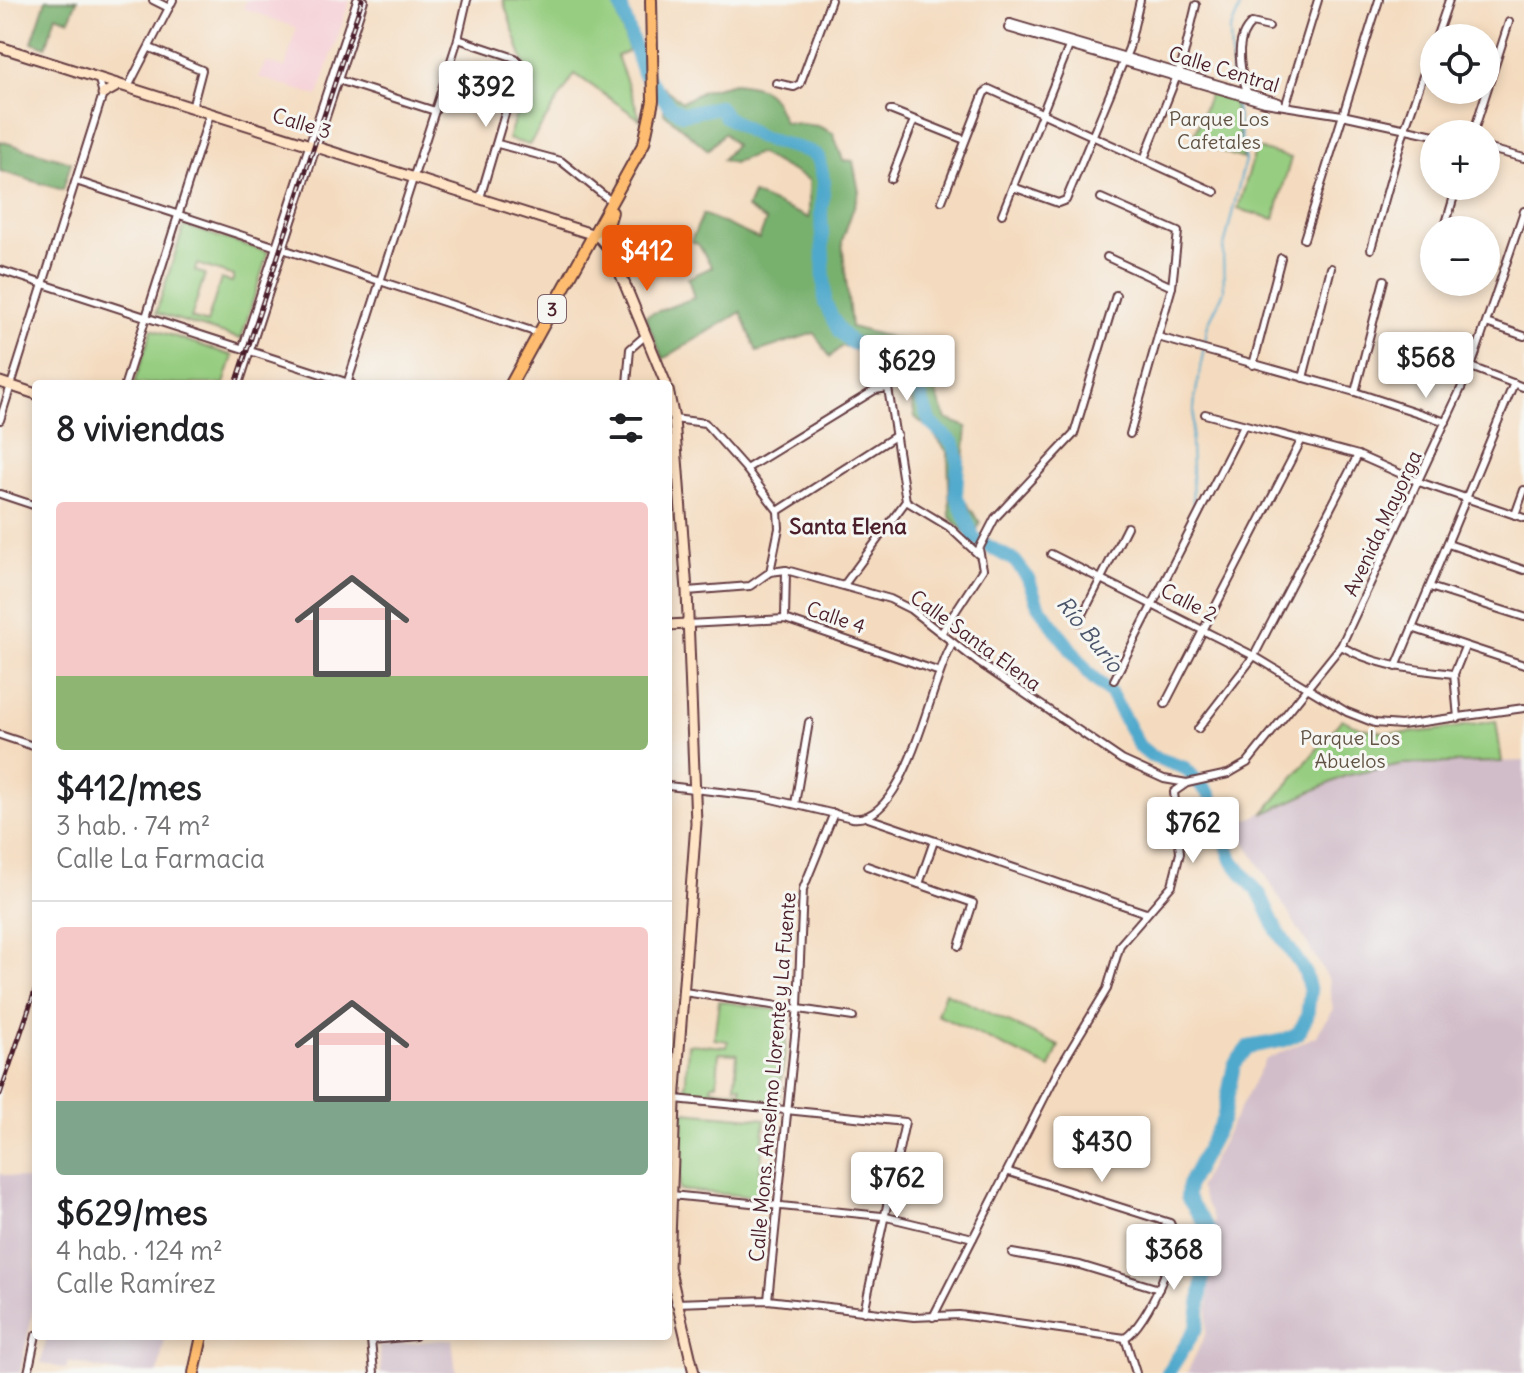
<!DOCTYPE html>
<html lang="es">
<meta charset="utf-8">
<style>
:root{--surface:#fff;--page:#f6f6f6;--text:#202124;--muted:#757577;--line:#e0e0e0;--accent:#ea580c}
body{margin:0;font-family:Delius,sans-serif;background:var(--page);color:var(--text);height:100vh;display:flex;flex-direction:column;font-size:30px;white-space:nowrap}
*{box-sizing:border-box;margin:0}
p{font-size:26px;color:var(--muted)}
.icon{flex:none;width:44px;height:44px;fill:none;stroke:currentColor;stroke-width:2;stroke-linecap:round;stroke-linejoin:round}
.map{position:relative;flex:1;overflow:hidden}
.sheet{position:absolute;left:32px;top:380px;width:640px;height:960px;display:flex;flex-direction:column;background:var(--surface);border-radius:8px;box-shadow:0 4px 12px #0003}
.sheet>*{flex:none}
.controls{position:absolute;left:1420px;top:24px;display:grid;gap:16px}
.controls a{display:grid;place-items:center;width:80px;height:80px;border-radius:50%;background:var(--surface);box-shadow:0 4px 12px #0003;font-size:40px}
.price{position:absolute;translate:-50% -68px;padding:0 18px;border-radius:8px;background:#fff;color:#222;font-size:26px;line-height:52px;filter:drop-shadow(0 2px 4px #0008)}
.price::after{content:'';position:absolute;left:50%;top:48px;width:24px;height:18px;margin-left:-12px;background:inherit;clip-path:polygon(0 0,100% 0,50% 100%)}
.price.on{background:var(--accent);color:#fff}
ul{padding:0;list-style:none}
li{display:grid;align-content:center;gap:16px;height:424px;padding:0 24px}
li+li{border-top:2px solid var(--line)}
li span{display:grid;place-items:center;height:248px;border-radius:8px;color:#555}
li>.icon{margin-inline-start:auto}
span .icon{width:144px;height:144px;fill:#fffc;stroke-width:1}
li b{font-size:34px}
h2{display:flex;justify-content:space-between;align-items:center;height:96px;padding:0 24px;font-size:34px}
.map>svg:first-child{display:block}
</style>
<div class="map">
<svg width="1524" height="1373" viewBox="0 0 1524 1373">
<rect width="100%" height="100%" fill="#f6f6f2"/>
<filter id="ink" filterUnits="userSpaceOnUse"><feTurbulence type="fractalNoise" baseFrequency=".0125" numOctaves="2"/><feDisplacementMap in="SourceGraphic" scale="16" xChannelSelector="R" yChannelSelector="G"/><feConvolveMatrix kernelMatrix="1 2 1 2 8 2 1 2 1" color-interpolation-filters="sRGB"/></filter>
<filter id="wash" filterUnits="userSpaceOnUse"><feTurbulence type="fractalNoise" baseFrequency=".006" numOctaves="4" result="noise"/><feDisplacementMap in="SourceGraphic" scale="32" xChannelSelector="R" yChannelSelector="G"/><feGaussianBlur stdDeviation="1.8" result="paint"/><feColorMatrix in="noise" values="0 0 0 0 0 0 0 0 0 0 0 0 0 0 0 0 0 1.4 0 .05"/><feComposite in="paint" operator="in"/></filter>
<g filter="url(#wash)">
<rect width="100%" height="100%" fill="#f4dbbf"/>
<path fill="#f6cfd6" d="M246 0H350L318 96 258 77 266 62 285 68 296 28 243 8Z"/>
<g fill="#d1bdc9">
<path d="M1524 761V1373H1187L1206 1333 1214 1220 1199 1187 1265 1060 1316 1036 1333 1010 1328 978 1235 825 1345 776 1402 764Z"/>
<path d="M0 1174 36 1182V1297L20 1373H0Z"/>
<path d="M46 1336H154L165 1338 158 1373H122L68 1362 66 1369 41 1363Z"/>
<path d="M452 1339 456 1373H381L379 1346Z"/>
</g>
<g fill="#96cd80" stroke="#707656" stroke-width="2" fill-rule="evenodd">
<path d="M503 0H613L629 51 617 56 641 120 575 74 529 145 508 139 527 81H530Z"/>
<path d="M1210 93 1233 100 1243 159 1192 141Z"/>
<path d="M1256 148 1291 158 1274 219 1238 209Z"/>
<path d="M184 226 268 252 241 339 156 313ZM197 264 234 276 232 282 221 279 207 323 191 318 205 274 195 271Z"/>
<path d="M152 329 233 356 224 384H134Z"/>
<path d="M1342 719C1387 745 1447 728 1496 721L1502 762 1402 764 1345 776 1263 814Z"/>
<path d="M945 992 1059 1046 1050 1068 937 1015Z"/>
<path d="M719 1001 790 1012 778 1104 685 1094 688 1044 727 1047 728 1041 714 1039ZM719 1053 737 1054 735 1086H741V1091L711 1089 712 1084H717Z"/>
<path d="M683 1112 765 1119 758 1197 679 1190Z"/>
</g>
<g fill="#78b06e" stroke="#61684c" stroke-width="2">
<path d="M46 0H77L69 20 56 15 46 47 32 42Z"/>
<path d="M734 83C769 87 771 91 784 122L818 126 833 133 843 160 853 161 859 192 842 241 851 327 907 342 923 359 946 419 967 427 961 496 980 522 973 542 950 517 948 453 933 433 915 417 905 371 895 356 842 346 830 357 814 333 757 352 741 312 663 359 645 316 694 298 688 278 712 267 698 244 691 241 703 214 759 239 766 221 747 208 753 194 809 218V180L758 153 733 163 722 160 735 145 724 133 708 150 664 113V88L682 102 703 91Z"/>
<path d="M0 141 71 162 63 190 0 171Z"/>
</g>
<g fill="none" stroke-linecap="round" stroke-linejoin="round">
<g stroke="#4fa9cc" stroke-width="2">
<path d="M1232 84 1230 31 1243 0"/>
<path d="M1193 504 1191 443 1195 398 1208 324 1224 291 1223 251 1245 160 1234 94"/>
</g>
<path stroke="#4fa9cc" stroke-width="14" d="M619 0 643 73 670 106 682 114 719 107 726 117 761 138 808 151 818 157 824 181 821 213 825 303 839 331 852 343 900 356 912 372 930 423 954 444 958 460 956 495 974 538 1015 561 1028 578 1038 605 1089 674 1111 694 1139 746 1151 756 1185 768 1210 795 1232 860 1261 896 1276 929 1305 972 1310 992 1307 1017 1298 1034 1285 1040 1248 1047 1234 1065 1223 1119 1188 1185 1187 1197 1209 1230 1197 1327 1168 1373"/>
</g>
</g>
<g filter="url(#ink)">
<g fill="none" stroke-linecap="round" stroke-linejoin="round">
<defs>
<g id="street">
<path d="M153 0 169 8"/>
<path d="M1010 23 1008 28 1265 103 1342 115 1434 135"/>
<path d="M1010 23 1279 102"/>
<path d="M1436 38 1449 0"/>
<path d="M458 39 515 58 520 63 480 198"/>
<path d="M150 48 202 70 192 108"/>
<path d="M335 79 435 111"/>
<path d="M776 83 794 87 800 84 831 0"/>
<path d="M128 87 173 0"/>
<path d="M1247 92C1240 70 1233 39 1252 23L1269 27"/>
<path d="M1286 104 1318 0"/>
<path d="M890 110 965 140"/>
<path d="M1473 134 1509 22"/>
<path d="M498 144 561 161 612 202"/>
<path d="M1486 148 1524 158"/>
<path d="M1144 159 1182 63 1196 5"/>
<path d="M891 179 914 120"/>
<path d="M76 181 538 333"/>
<path d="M1013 187 1058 203 1066 200 1129 48 1140 0"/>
<path d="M1101 198 1178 232 1172 287 1130 434"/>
<path d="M942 201 984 93 989 89 1215 192"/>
<path d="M1002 214 1070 44"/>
<path d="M1444 230 1457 186"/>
<path d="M1304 239 1379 0"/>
<path d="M1371 249 1405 128 1434 44"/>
<path d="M1107 257 1172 287"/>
<path d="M0 270 352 384"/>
<path d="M1432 272 1434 264"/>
<path d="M1489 324 1524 336"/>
<path d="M1158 337 1355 392 1446 422"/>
<path d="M243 347 357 0"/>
<path d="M1253 365 1281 258"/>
<path d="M1471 367 1523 387"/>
<path d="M1303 378 1331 268"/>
<path d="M125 384 210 114"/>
<path d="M239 384 364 0"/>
<path d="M347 384 458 39 467 0"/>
<path d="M627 384 630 349 646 335"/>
<path d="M1355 392 1384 280"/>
<path d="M1205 414 1358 455 1419 482 1524 518"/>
<path d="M674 419 705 423 746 469 778 511 779 528 770 572"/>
<path d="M0 420 103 94 99 80"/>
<path d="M746 469 875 390 888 388 906 501 844 585"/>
<path d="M0 494 36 506"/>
<path d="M906 501 949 527 978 554"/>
<path d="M778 511 897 435"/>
<path d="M1515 515 1524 490"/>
<path d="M1448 544 1524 570"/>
<path d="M1051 554 1254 656 1347 712 1375 723 1401 725 1524 708"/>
<path d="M1430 587 1524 617"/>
<path d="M687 591 750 586 770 572 786 570 890 599 910 609 978 662 1122 760 1164 779 1187 783"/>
<path d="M785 619 786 570"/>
<path d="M1079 622 1127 527"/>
<path d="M687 624 785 619 940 672"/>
<path d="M1412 628 1524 665"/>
<path d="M942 632 983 569 979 549 995 518 1074 434 1116 295"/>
<path d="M1341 646C1377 667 1414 669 1454 674"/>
<path d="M1396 667 1514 383"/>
<path d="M1114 680 1244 425"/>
<path d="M1165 704 1301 441"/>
<path d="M1458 718 1454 674 1465 647"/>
<path d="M1198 729 1254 656 1358 455"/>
<path d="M0 735 36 747"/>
<path d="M668 786 763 797 852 818C907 826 930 678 953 643"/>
<path d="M795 804 809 722"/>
<path d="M868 818 1146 913"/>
<path d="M867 866 973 903 959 946"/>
<path d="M919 884 934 841"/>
<path d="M684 992 853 1017"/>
<path d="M675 1099 905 1122 864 1312"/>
<path d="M1009 1172 1170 1223C1183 1247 1147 1324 1125 1338"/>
<path d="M671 1195 882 1216 973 1238"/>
<path d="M1012 1253 1080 1265 1159 1289"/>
<path d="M768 1300 798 1006 803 889 834 813"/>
<path d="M675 1303 768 1300 914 1317 959 1315 1125 1338"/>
<path d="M933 1317 1060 1067 1107 989 1120 945 1172 885 1180 853 1174 792 1187 783 1228 774 1247 763 1341 646 1471 367 1524 211"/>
<path d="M1125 1338 1136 1373"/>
<path d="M371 1340 415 1336"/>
<path d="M371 1340 374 1373"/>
<path d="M28 1373 36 1335"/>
</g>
<g id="secondary">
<path d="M0 47 598 236 611 251 666 384"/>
<path d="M103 94 119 85"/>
<path d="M0 382 36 394"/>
<path d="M668 390 674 419 687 591 696 823 675 1103 669 1267 694 1373"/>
<path d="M668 625 687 624"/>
</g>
<g id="primary">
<path d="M608 243 606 232 612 212"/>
<path d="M511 384 644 143 653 101 651 0"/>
<path d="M194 1373 202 1336"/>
</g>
</defs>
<use href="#street" stroke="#643b41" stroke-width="10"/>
<use href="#secondary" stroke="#643b41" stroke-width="13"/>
<use href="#primary" stroke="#643b41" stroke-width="14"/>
<use href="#street" stroke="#fff" stroke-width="6"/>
<use href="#secondary" stroke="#ffe4c6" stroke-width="9"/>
<use href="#primary" stroke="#febc70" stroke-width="10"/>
<defs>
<g id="rail">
<path d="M236 384 362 0"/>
<path d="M0 1094 36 988"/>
</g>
</defs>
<use href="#rail" stroke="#4a1f2b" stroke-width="5"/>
<use href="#rail" stroke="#f6f6f2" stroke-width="2" stroke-dasharray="6" stroke-linecap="butt"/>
</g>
</g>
<g text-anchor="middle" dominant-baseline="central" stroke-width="6" stroke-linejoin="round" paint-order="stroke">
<rect fill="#f6f6f2" stroke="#7e6067" stroke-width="2" x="538" y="295" width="28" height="28" rx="6"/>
<g font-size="18" font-weight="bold" fill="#4a1f2b">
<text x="552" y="309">3</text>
</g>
<g font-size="20" fill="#4a1f2b" stroke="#f6f6f2">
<text transform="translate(1224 69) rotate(17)">Calle Central</text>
<text transform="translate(302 123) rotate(17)">Calle 3</text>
<text transform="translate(1382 523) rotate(-65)">Avenida Mayorga</text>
<text transform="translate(1189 602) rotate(27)">Calle 2</text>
<text transform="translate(836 617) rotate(19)">Calle 4</text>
<text transform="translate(976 640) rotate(36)">Calle Santa Elena</text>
<text transform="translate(772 1077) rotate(-85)">Calle Mons. Anselmo Llorente y La Fuente</text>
</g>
<g font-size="20" fill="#615344" stroke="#f6f6f2">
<text x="1219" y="118">Parque Los<tspan x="1219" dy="23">Cafetales</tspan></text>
<text x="1350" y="737">Parque Los<tspan x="1350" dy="23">Abuelos</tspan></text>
</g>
<g font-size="22" font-weight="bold" fill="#4a1f2b" stroke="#f6f6f2">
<text x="848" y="526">Santa Elena</text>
</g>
<g font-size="22" font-style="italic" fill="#4c566b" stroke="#f6f6f2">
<text transform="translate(1090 634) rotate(51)">Río Burío</text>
</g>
</g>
</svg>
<div class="controls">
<a><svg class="icon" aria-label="locate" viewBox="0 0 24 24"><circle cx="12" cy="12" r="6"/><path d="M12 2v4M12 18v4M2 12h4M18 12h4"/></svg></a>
<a>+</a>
<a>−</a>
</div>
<b class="price" style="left:486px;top:129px">$392</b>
<b class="price on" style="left:647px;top:293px">$412</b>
<b class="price" style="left:1426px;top:400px">$568</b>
<b class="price" style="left:907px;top:403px">$629</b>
<b class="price" style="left:1193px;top:865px">$762</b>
<b class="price" style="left:1102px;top:1184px">$430</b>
<b class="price" style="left:897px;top:1220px">$762</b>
<b class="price" style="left:1174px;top:1292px">$368</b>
<section class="sheet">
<h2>8 viviendas<svg class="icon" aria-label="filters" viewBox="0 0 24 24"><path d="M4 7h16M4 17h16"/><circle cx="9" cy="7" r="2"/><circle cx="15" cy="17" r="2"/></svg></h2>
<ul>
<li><span style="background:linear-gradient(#f6c9c9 70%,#8fb573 0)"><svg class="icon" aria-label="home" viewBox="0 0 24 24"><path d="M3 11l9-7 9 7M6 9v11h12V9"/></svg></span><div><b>$412/mes</b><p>3 hab. · 74 m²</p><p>Calle La Farmacia</p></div></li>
<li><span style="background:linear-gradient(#f6c9c9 70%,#7fa58c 0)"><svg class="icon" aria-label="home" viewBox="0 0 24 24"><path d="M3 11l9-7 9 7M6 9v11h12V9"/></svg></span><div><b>$629/mes</b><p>4 hab. · 124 m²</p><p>Calle Ramírez</p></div></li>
</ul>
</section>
</div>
